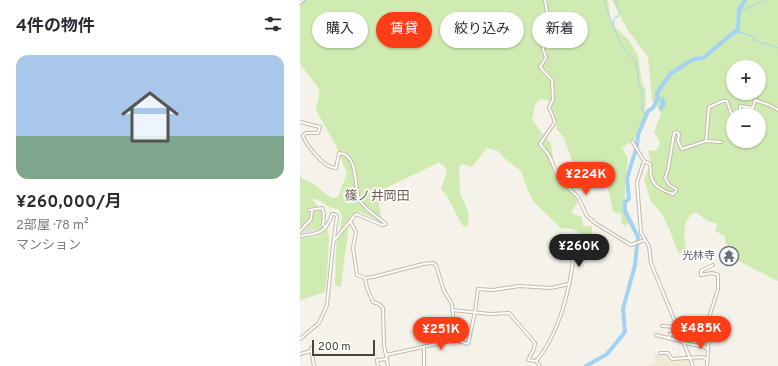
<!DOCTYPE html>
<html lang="ja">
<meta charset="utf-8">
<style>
:root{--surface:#fff;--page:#f2f2f3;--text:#2b2b33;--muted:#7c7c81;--line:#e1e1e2;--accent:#ff3e17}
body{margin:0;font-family:Overpass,"Noto Sans JP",sans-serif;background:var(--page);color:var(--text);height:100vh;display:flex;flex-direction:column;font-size:15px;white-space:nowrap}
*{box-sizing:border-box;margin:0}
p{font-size:13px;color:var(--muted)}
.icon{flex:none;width:22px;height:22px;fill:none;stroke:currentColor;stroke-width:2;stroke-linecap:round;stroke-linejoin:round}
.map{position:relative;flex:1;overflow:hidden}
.panel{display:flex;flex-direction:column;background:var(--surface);width:300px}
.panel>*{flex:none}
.guide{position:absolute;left:12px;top:12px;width:380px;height:36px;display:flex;gap:8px}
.buttons{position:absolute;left:426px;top:60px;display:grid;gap:8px}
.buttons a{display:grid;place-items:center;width:40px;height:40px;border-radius:50%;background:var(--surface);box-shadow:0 1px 3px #0004;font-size:20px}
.scale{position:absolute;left:12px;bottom:10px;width:63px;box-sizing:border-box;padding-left:4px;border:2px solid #4a4337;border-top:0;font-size:11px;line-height:14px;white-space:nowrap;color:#4a4337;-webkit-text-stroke:3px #fff;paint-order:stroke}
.price{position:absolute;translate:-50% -34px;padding:0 9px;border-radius:14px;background:var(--accent);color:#fff;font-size:13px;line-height:26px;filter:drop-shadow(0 1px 2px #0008)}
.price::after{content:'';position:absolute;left:50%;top:24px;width:12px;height:9px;margin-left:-6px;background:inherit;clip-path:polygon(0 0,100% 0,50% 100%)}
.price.current{background:#222;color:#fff}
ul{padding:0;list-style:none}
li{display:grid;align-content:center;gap:8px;height:212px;padding:0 16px}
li+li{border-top:1px solid var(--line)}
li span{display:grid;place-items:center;height:124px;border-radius:12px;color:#555}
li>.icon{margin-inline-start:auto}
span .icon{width:72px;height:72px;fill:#fffc;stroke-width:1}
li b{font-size:17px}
h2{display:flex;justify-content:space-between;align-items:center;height:48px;padding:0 16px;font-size:17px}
.chip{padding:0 14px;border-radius:18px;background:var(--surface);box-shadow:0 1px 3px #0004;font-size:14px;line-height:36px}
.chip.current{background:var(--accent);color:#fff}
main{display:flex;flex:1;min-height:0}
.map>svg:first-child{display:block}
</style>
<main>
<section class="panel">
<h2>4件の物件<svg class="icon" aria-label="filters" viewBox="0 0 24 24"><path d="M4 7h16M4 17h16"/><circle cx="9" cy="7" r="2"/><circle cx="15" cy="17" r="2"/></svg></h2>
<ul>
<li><span style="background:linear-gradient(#a9c7e8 65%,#7fa58c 0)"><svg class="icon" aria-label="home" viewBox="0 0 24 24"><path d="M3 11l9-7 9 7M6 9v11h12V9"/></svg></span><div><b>¥260,000/月</b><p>2部屋 · 78 m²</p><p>マンション</p></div></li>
</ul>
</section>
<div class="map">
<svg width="478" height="366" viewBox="0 0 478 366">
<rect width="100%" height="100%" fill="#f5f2ea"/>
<path fill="#efe8d3" d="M354 354H368L369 358 388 360 390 366H345L355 364Z"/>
<g fill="#d0ebb1" fill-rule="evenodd">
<path d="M5 0H308L310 17 316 28 328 39 338 55 342 83 346 91 345 118 335 138 322 148 328 159 325 181V198L327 210 332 221 325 226 322 224 321 214 313 212C307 180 308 178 275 169L264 138 256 128 257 122 248 100 240 99 235 105 232 120 251 144 254 166 277 200V204L272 210 273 214 282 217 283 226H292V236L286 238 273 229 261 228 234 202 228 191 221 171 204 158 198 151 187 148 172 167 162 164 159 167 160 193 169 214 168 225 166 227 162 225 147 196 141 189 147 171 143 165 138 163 88 187 79 203 81 217 77 220 60 212 50 216 41 287 35 285 36 247 42 217 39 209C26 209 23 199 12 199L21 211 29 235 0 237V175L3 179C18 184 19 191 33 198L38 197 47 173 35 144 16 110 20 90 0 64V4Z"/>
<path d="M312 0H478V281L440 262 425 242V236L415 231 417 224 406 220 396 212C380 219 384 240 387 254L378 253 369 228 360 211 351 202 344 179 351 163 348 151 357 150 360 142 354 132 361 113 352 99 348 57 327 29ZM433 67H459V93H433ZM433 115H459V141H433Z"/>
<path d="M29 235 27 278 25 292 0 300V238Z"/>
</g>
<path fill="#e4e2de" d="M15 228 16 233 1 235 3 229Z"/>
<path fill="#a4d2f4" d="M361 97 364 98 366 105 361 111 359 110Z"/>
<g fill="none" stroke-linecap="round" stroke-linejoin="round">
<g stroke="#a4d2f4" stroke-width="1">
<path d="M304 0 313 26 323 48 336 62 339 84 342 91V110L347 116"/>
<path d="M0 5 6 0"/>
<path d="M439 10 445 9 466 0"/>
<path d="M313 25 315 17H317L320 13 316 5V0"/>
<path d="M432 33 435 34 440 32 452 36 454 40 478 48"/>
</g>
<path stroke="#a4d2f4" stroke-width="4" d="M286 366 307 354 325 332 323 309 335 265 338 237 325 211V202L329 199 327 178 337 146 338 135 348 111 353 108 358 98 357 93 371 73 394 59 403 58 438 29 439 10 445 0"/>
<defs>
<g id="minor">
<path d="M245 0 249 24 243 49 246 58 240 67 252 80 253 100 249 107 255 122 240 144 249 155 259 179 278 197 287 216 295 223 329 244 331 245 345 240"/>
<path d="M0 3 3 0"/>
<path d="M440 115V106L453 108 455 100 469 105 478 110"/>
<path d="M0 122 20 127 18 133H6L3 136C7 146 25 169 36 168L39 153C60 154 53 190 60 201 66 210 78 217 86 224L82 225 56 214 33 242"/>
<path d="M332 141 344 161 337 182 341 233 349 246 351 263 393 366"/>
<path d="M406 141 409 107 423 101H427L431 113 436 115"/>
<path d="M344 161 350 164C351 168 350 172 351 176 353 187 364 191 373 194L376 191V189L369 185 365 178 368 170 374 133 377 132 379 134 378 141 382 149 406 141 421 142"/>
<path d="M9 210 22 208 24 213 23 225 26 227"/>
<path d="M50 221 56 232 53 248 57 275 65 278 73 277 123 264 133 263 136 265 144 291 152 304 155 340"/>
<path d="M0 231 11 219 12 210"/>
<path d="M0 236C19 234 26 233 32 214H34L37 216 33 245 27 305 19 323 0 339"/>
<path d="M65 278 67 288 73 302 79 304 83 308 84 345 88 366"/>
<path d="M152 310 190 314 209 313 235 343 234 349 228 360 236 361 240 366"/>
<path d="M362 326 377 327"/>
<path d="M356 335 384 342"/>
<path d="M369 337 370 334 381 336"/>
<path d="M384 343 405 347 408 350"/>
<path d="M124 347V366"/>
<path d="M11 348 14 366"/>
<path d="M360 353H368L372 359 402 357 408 360"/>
<path d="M0 354 11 351"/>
<path d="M86 355 155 340 168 344 175 312 178 289 193 290 219 286 251 288 269 284"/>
<path d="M236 361C260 333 271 286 274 250"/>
<path d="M78 366 77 360 87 359"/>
<path d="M407 366 410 315 418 289V275L412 273 401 275V271L413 265"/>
</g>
</defs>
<use href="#minor" stroke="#c2baab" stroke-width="4"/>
<use href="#minor" stroke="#fff" stroke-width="2"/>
</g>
<defs>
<symbol id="temple-ring" viewBox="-11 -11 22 22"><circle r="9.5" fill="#fff" stroke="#6b7280" stroke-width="1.5"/><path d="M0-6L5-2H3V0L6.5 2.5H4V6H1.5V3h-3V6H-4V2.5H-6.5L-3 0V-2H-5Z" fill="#6b7280"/></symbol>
</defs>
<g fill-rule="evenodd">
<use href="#temple-ring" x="418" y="245" width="22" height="22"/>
</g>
<g text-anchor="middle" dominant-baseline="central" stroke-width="3.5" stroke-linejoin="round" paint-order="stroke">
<g font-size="11" fill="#5b616d" stroke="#fff" text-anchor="end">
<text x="415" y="256">光林寺</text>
</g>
<g font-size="13" fill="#6d614e" stroke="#fff">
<text x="77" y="197">篠ノ井岡田</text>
</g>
</g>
</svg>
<div class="buttons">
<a>+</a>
<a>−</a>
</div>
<div class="scale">200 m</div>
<b class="price" style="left:286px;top:196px">¥224K</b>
<b class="price current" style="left:279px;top:268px">¥260K</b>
<b class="price" style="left:401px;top:350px">¥485K</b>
<b class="price" style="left:141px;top:351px">¥251K</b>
<div class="guide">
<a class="chip">購入</a>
<a class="chip current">賃貸</a>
<a class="chip">絞り込み</a>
<a class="chip">新着</a>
</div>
</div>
</main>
